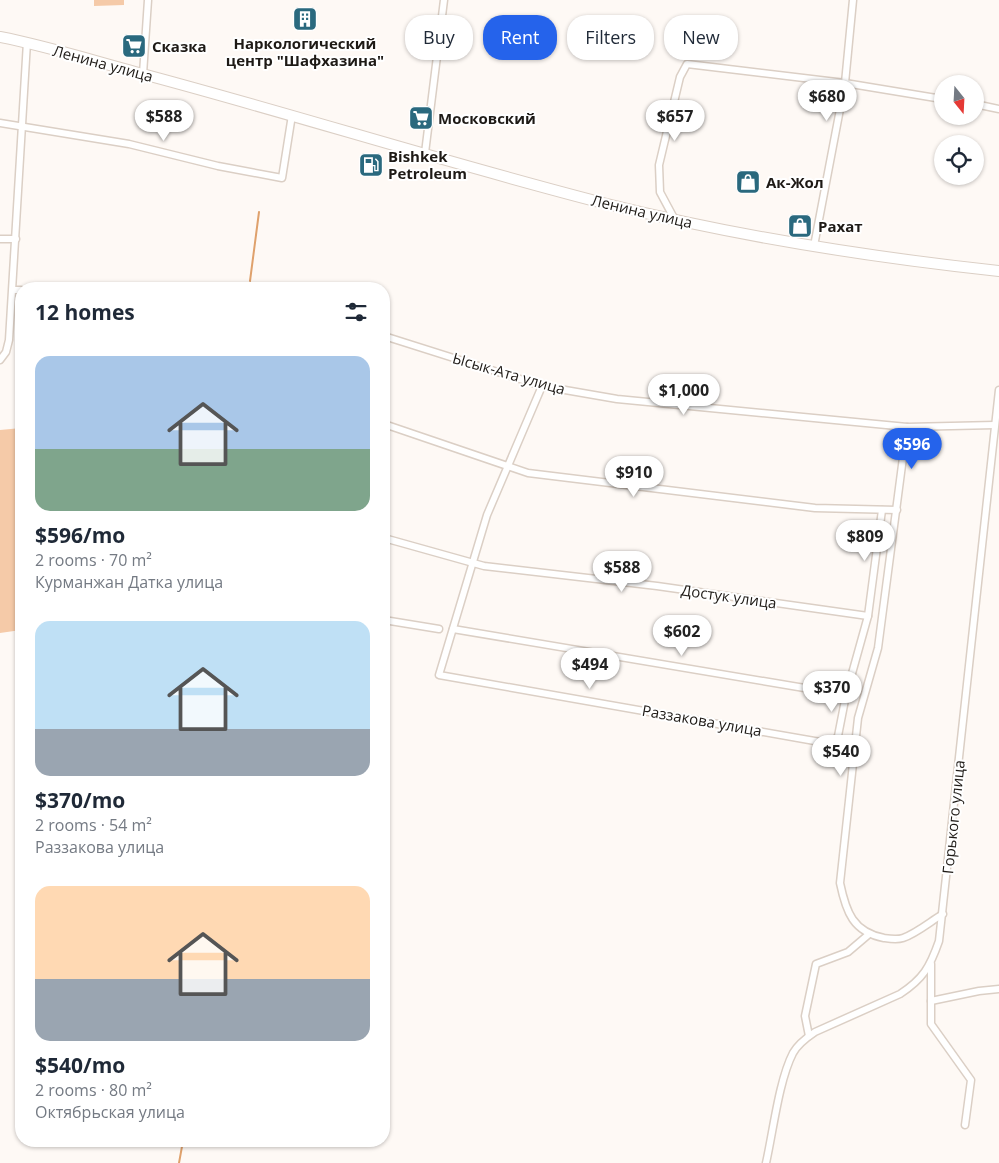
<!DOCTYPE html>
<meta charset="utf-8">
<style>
:root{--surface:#fff;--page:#f6f6f7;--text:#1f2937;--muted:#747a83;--accent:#2563eb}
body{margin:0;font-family:"Open Sans",sans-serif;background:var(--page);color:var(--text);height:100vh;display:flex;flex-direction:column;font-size:19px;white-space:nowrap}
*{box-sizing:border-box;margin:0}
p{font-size:16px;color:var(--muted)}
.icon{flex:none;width:28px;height:28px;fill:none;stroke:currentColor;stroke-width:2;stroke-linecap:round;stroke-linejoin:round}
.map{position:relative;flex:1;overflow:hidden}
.panel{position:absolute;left:15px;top:282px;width:375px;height:865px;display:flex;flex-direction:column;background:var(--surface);border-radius:20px;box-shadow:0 1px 4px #0004}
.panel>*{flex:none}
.hud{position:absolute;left:405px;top:15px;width:475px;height:45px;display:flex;gap:10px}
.needle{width:32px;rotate:162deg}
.tools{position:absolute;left:934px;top:75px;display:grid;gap:10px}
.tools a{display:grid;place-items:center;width:50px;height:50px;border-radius:50%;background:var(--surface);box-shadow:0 1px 4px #0004;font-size:25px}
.price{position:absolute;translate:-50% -42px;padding:0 11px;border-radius:18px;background:#fff;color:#222;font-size:16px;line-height:32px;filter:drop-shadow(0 1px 2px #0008)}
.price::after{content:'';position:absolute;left:50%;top:30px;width:15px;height:11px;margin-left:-8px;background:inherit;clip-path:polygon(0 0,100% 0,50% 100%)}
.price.on{background:var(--accent);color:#fff}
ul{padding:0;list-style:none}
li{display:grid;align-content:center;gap:10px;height:265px;padding:0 20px}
li span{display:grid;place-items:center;height:155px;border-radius:15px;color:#555}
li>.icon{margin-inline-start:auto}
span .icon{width:90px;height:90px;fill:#fffc;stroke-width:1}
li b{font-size:21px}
h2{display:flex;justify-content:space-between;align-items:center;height:60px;padding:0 20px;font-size:21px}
.chip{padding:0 18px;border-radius:20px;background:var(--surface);box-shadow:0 1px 4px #0004;font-size:18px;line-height:45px}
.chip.on{background:var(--accent);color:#fff}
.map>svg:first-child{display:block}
</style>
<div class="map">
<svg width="999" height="1163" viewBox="0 0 999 1163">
<rect width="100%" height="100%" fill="#fef9f5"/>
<g fill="#f5caa8">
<path d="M94 0H124V5L94 6Z"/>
<path d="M21 428V630L0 633V430Z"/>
</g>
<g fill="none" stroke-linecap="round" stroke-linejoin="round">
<g stroke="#dfa16c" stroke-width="2">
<path d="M250 281 259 212"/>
<path d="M179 1163 183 1141"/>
</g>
<defs>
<g id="street">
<path d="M143 74 148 0"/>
<path d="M975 104 999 109"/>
<path d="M0 123 129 144 218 166 282 178 292 115"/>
<path d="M425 153 444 0"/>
<path d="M675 220 660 192 659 165 680 77 687 64 845 83 942 99"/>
<path d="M0 239H16"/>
<path d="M814 246 845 83 853 0"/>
<path d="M150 289H187"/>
<path d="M13 290H21"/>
<path d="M384 336 542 386 617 399 907 427 995 425"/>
<path d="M0 360 6 352 9 340 27 42"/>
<path d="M542 386 487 515 439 675 826 743 834 741 838 736 846 695"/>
<path d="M384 424 528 473 815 508 897 510"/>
<path d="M907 427 878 648 858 718 840 883C846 912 853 932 884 938 891 939 897 940 903 938 917 933 931 921 943 914"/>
<path d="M384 538 484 566 657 586 868 616"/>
<path d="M384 620 439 629"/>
<path d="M453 629 846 695 868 616 882 510"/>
<path d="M931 964V1024L971 1080 965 1125"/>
<path d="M931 1001 979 991 999 989"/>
<path d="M809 1036 805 1016 816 964 848 952 868 935"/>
<path d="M766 1163C773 1132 779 1080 793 1053 798 1044 806 1038 815 1032L900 994C923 979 930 967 939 941L999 390"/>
</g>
<path id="primary" d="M0 37C51 47 100 63 150 76 303 117 454 165 607 204 736 236 868 257 999 271"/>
</defs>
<use href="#street" stroke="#dbcfc5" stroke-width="9"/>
<use href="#primary" stroke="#dbcfc5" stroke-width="12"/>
<use href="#street" stroke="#fff" stroke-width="6"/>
<use href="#primary" stroke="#fff" stroke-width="10"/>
</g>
<defs>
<symbol id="building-square" viewBox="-11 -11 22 22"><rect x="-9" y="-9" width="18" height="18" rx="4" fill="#2a697e" stroke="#fff"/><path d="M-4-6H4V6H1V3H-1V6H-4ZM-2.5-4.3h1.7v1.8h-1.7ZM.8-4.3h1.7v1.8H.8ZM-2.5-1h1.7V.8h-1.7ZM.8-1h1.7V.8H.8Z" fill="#fff"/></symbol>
<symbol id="supermarket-square" viewBox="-11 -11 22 22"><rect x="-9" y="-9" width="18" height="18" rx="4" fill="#2a697e" stroke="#fff"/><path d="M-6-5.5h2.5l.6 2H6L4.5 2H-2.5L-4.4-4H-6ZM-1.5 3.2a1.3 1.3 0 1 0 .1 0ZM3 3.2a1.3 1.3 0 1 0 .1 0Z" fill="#fff"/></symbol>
<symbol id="fuel-square" viewBox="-11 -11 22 22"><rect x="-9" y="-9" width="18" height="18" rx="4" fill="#2a697e" stroke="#fff"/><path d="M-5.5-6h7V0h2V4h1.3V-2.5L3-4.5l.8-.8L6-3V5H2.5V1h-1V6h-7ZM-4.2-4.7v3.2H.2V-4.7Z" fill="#fff"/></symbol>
<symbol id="shop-square" viewBox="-11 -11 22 22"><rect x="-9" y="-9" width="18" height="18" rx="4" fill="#2a697e" stroke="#fff"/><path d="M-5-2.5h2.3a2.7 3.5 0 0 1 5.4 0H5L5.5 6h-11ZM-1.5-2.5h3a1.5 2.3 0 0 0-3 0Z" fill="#fff"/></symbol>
</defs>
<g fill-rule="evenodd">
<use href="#building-square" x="291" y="5" width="28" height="28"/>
<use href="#supermarket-square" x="120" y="32" width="28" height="28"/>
<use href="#supermarket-square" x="407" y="104" width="28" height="28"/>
<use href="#fuel-square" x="357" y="151" width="28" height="28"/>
<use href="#shop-square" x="734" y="168" width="28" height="28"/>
<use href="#shop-square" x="786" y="212" width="28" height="28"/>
</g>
<g text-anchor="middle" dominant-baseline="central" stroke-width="4" stroke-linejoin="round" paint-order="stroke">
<g font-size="15" font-weight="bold" fill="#1e1a16" stroke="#fff" text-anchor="start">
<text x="305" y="43" text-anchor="middle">Наркологический<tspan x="305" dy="17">центр "Шафхазина"</tspan></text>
<text x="152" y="46">Сказка</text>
<text x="438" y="118">Московский</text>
<text x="388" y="156">Bishkek<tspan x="388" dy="17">Petroleum</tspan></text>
<text x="766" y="182">Ак-Жол</text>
<text x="818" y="226">Рахат</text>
</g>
<g font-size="15" fill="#1e1a16" stroke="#fff">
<text transform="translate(103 63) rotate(15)">Ленина улица</text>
<text transform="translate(642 211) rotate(13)">Ленина улица</text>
<text transform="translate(509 373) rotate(16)">Ысык-Ата улица</text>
<text transform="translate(729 596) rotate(8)">Достук улица</text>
<text transform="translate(702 720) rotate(10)">Раззакова улица</text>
<text transform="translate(953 817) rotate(-84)">Горького улица</text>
</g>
</g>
</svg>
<div class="tools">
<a><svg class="needle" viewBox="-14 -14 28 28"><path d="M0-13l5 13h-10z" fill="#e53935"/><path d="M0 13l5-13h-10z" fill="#747a83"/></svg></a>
<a><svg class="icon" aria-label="locate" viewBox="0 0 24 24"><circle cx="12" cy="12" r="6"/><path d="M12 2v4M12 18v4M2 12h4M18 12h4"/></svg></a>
</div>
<b class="price" style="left:827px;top:122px">$680</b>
<b class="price" style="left:164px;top:142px">$588</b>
<b class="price" style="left:675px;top:142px">$657</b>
<b class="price" style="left:684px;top:416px">$1,000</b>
<b class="price on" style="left:912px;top:470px">$596</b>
<b class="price" style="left:634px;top:498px">$910</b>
<b class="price" style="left:865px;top:562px">$809</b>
<b class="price" style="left:622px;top:593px">$588</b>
<b class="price" style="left:682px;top:657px">$602</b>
<b class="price" style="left:590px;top:690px">$494</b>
<b class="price" style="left:832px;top:713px">$370</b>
<b class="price" style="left:841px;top:777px">$540</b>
<div class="hud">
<a class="chip">Buy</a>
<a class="chip on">Rent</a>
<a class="chip">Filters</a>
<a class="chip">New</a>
</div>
<section class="panel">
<h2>12 homes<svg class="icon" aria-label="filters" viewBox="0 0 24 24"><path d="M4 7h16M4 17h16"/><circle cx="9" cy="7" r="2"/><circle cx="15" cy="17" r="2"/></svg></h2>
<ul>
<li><span style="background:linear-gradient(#a9c7e8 60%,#7fa58c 0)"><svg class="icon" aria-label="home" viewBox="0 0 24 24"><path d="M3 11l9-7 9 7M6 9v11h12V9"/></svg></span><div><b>$596/mo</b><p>2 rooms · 70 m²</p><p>Курманжан Датка улица</p></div></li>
<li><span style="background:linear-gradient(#bfe0f5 70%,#9aa5b1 0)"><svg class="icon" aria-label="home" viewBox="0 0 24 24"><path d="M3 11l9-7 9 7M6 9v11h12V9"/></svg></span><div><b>$370/mo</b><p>2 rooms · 54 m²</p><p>Раззакова улица</p></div></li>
<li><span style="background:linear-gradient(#ffd9b3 60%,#9aa5b1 0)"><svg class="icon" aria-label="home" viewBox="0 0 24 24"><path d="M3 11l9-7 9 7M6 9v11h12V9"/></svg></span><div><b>$540/mo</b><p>2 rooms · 80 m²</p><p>Октябрьская улица</p></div></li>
</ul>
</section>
</div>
